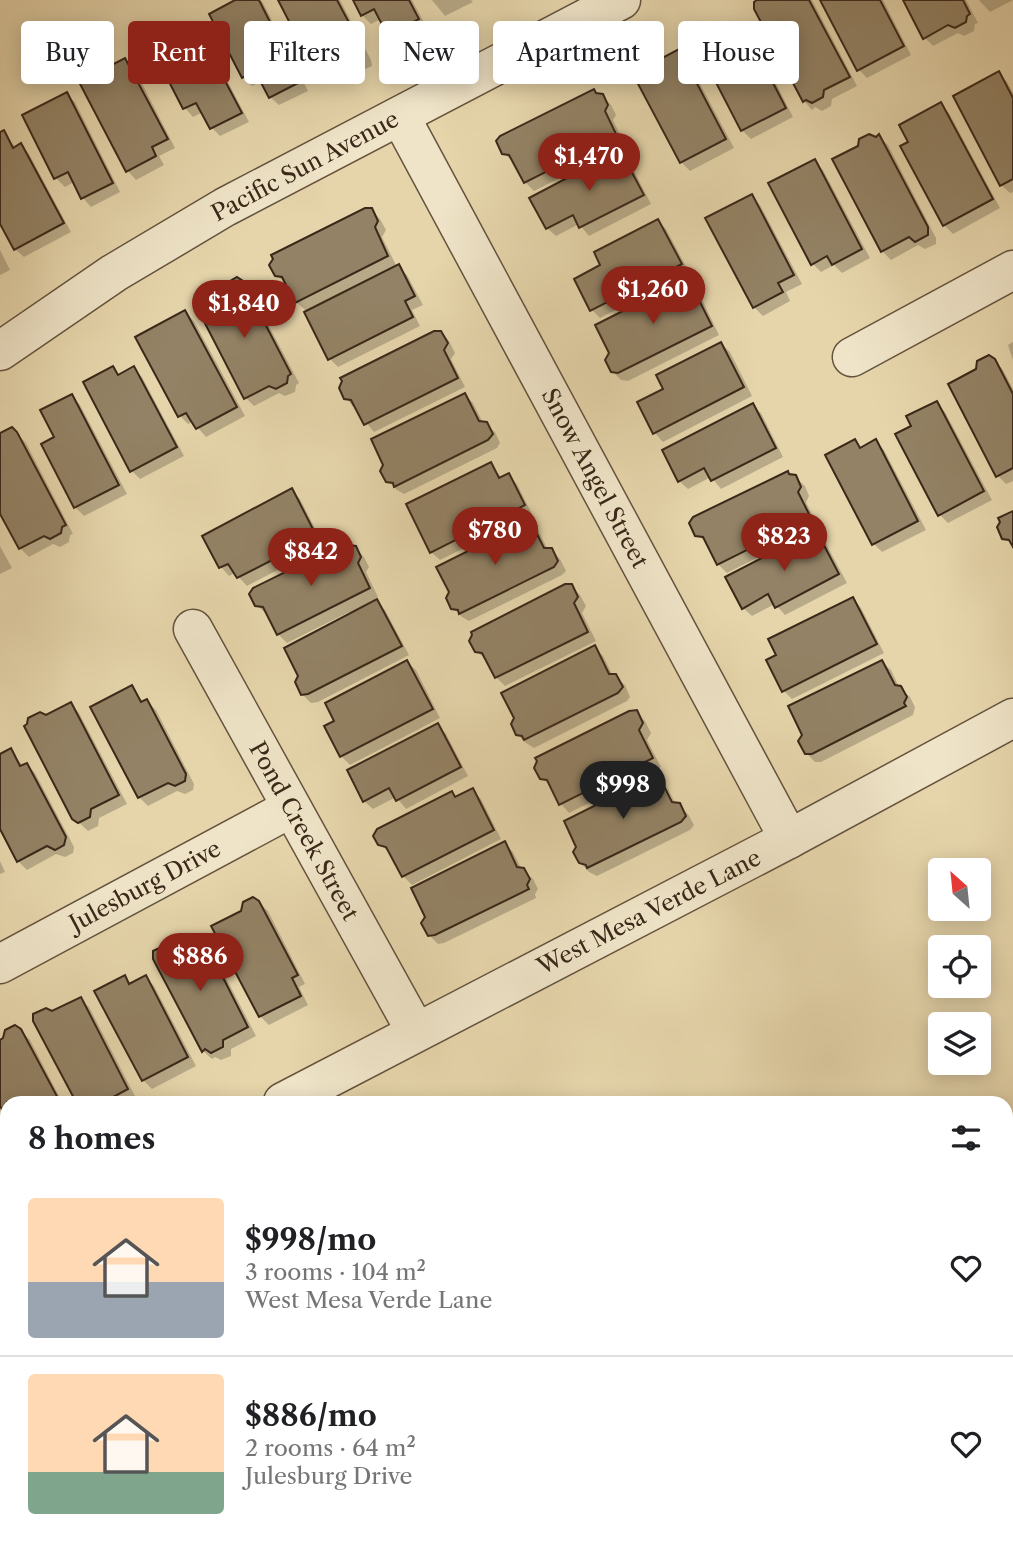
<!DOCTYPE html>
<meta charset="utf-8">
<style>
:root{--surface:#fff;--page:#f6f6f6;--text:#202124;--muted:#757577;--line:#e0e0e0;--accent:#8f2418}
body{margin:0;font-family:"Libre Caslon Text",serif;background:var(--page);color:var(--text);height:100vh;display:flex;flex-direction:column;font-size:26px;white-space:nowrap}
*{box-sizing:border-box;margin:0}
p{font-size:23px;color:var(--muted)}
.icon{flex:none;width:38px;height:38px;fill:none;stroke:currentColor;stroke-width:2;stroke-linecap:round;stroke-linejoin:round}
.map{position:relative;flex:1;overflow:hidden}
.side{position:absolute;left:0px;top:1096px;width:1013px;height:450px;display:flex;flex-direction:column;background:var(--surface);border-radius:21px 21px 0 0;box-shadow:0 4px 18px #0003}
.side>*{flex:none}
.banner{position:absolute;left:21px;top:21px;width:971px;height:63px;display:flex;gap:14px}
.needle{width:46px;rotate:333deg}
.fabs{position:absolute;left:928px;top:858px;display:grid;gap:14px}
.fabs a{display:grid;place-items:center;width:63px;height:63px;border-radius:7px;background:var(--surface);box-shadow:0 4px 18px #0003;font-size:35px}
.price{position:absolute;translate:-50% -60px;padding:0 16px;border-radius:24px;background:var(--accent);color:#fff;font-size:23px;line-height:46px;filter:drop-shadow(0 2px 4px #0008)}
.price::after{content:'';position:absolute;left:50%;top:42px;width:21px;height:16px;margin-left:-10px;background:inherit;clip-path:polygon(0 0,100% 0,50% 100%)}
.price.active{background:#222;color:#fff}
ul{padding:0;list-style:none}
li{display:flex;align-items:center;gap:21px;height:175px;padding:0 28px}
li+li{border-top:2px solid var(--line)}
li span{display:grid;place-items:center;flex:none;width:196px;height:140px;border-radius:7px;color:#555}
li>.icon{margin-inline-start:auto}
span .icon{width:84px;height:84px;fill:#fffc;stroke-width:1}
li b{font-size:30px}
h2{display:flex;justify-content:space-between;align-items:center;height:84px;padding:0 28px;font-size:30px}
.chip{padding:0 24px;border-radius:7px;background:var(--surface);box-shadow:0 4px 18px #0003;font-size:24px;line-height:63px}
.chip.active{background:var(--accent);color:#fff}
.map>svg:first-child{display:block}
</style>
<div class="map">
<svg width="1013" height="1545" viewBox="0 0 1013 1545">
<rect width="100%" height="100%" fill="#e6d5ab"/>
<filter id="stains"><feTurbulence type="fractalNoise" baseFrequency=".00286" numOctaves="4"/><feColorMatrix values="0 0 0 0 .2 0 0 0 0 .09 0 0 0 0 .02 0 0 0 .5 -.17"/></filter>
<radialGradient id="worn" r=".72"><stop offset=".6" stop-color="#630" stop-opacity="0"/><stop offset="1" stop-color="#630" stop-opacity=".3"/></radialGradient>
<g fill="#0003" fill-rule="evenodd">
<path d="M239 0 262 1 308 91 279 105 270 97 262 81 252 86 243 77Z"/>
<path d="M280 0H340L371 60 372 66 361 71 354 67 326 82 318 73Z"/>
<path d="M355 0H412L427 28 398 43 389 35 381 19 371 24 362 15Z"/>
<path d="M432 0H471L473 2 445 16Z"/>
<path d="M761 0H812L857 86 832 99 831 106 822 111 815 107 812 110 804 101Z"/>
<path d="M822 0H883L911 55 867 78 859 70Z"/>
<path d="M905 0H966L978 23 975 24 974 31 964 36 958 33 933 46 925 38Z"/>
<path d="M979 0H1013L990 12Z"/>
<path d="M194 24 202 33 249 122 220 136 212 128 203 112 193 117 185 108 152 46Z"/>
<path d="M726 26 734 35 743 51 753 46 761 54 793 117 751 139 742 130 697 41Z"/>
<path d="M679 51 687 59 734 148 690 171 681 162 656 74Z"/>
<path d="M125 60 134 68 175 148 159 156 164 165 136 180 128 171 81 83Z"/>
<path d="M998 73 1007 82 1013 93V192L1010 193 1001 185Z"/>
<path d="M66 94 75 102 120 192 91 207 83 198 74 182 65 187 56 178Z"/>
<path d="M598 95H602L611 105 616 115 613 120 625 145 534 191 525 182 515 163 503 153Z"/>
<path d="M940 105 949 113 1000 208 953 234 944 225Z"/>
<path d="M3 132 16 148 21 145 29 154 71 232 24 257 15 249 0 220V134Z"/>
<path d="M879 137 888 145 936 238V244L925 249 918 245 891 260 882 251 859 147Z"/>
<path d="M620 152 629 161 651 204 589 236 579 224 556 236 547 228Z"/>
<path d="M814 161 823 170 870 258 842 273 834 265 821 272 813 264Z"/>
<path d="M752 196 760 205 802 284 786 292 790 301 763 316 754 307Z"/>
<path d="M371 210 380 219 386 230 382 237 397 267 407 275 423 305 412 310 420 326 338 367 330 359 305 310 296 302 287 284 276 275Z"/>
<path d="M658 221 666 229 689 272 600 318 592 310 603 266Z"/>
<path d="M0 250 10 270 0 275Z"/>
<path d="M688 280 697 289 719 335 628 381 621 380 612 371Z"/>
<path d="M242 283 251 292 299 383 296 385 295 392 285 396 279 393 254 406 245 397Z"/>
<path d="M185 312 194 321 245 416 206 437 193 422 188 424 180 416Z"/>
<path d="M441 332 449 341 455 353 451 359 465 387 374 432 346 398 343 381Z"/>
<path d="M1013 342V360L1008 345Z"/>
<path d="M721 344 730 352 752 396 663 442 655 433 666 389Z"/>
<path d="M994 360 1003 370 1013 389V481L1006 484 998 476 978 370Z"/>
<path d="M113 368 120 376 134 369 142 377 184 456 140 479 132 471Z"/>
<path d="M465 395 473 403 483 423 495 432 500 443 497 448 404 494 397 490 388 481Z"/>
<path d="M72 396 80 405 127 494 84 516 75 507 57 438Z"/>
<path d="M936 403 945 412 992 500 948 523 939 514 914 427Z"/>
<path d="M752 405 761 413 783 457 721 489 711 477 688 489 679 481Z"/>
<path d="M16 433 26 443 73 534 70 535 69 542 60 547 53 544 29 557 20 548 0 510V442Z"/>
<path d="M854 441 862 449 875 441 884 450 926 530 882 552 874 544Z"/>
<path d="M490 464 502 478 508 475 517 484 532 514 440 560 431 552Z"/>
<path d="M791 476 795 477 805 486 809 496 806 502 818 527 727 573 718 564 709 544 697 535Z"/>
<path d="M292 491 300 499 324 546 247 586 235 573 229 576 221 567 204 536Z"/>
<path d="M530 522 538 530 548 550H551L560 559 566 571 562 575 469 621 462 617 453 608Z"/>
<path d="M816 532 824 540 847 583 785 615 775 604 752 616 743 608Z"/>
<path d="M0 546 12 568 0 574Z"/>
<path d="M351 547 355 548 364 557 369 567 366 572 378 597 375 599 385 610 409 655 318 702 311 703 302 694 351 615 349 612 287 643 278 634 268 615 256 605Z"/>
<path d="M571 586 580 595 586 606 582 613 596 641 505 686 496 677 487 660 476 651Z"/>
<path d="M853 599 861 608 884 653 792 699 784 691Z"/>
<path d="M594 647 603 656 613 676 625 685 630 697 627 701 534 748 526 743 517 734Z"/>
<path d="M407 662 416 670 440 718 350 765 341 756Z"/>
<path d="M882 662 891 670 899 687 910 697 915 707 913 715 821 762H815L806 753Z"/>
<path d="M132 688 144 703 147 701 156 710 194 784 193 790 185 794 177 791 148 806 139 797Z"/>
<path d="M71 704 79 713 127 804 99 818 98 826 88 831 74 818 46 717Z"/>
<path d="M636 712 645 721 651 733 647 740 661 767 569 813 561 804 552 787 541 777Z"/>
<path d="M438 725 446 734 468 776 406 809 396 797 373 809 364 801Z"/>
<path d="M11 751 23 766 27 765 35 773 74 847 73 853 65 857 56 854 27 870 18 861 0 825V756Z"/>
<path d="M657 776 666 785 676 804 688 814 694 825 690 830 597 876 589 872 580 862ZM661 784H665L677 809 674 811Z"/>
<path d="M473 791 481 799 501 839 412 885 403 876 392 854 379 844 452 793 457 798Z"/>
<path d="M505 844 513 852 522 870 533 879 538 889 535 894 536 898 444 943 438 944 429 935Z"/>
<path d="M0 861 5 872 0 874Z"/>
<path d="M258 902 268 911 305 984 299 987 308 1005 269 1025 260 1016Z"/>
<path d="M200 936 209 945 256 1036 231 1049V1056L221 1060 215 1057 212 1059 203 1051 155 958Z"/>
<path d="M124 977 132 985 145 977 154 986 196 1066 152 1089 143 1080Z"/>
<path d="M80 999 89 1007 136 1098 128 1102H78L35 1021Z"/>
<path d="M20 1030 30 1040 62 1102H7V1115L0 1102V1042Z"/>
<path d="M0 1136 7 1150V1165L0 1168Z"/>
</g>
<g fill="#938265" stroke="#3a2819" stroke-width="2">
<path d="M235 0H259L300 82 269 98 255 71 242 78 209 14Z"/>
<path d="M278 0H337L363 49 364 57 351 63 344 59 316 74Z"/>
<path d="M353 0H409L419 19 388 36 374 9 361 16Z"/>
<path d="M757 0H809L850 77 824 90 823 97 812 103 806 100 803 102 754 9V2Z"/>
<path d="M820 0H880L904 46 857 71Z"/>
<path d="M903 0H963L970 14 967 16 966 22 955 28 948 25 923 39Z"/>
<path d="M194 22 242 113 210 129 196 103 183 109 150 45Z"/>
<path d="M726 24 740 50 753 44 786 108 741 131 694 40Z"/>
<path d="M679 49 726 139 680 163 637 82 653 73 649 65Z"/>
<path d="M125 58 168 139 152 147 156 156 126 172 79 82Z"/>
<path d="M999 71 1013 98V179L1000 186 953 96Z"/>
<path d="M594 89 596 93 603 94 608 105 605 111 617 136 524 183 509 155 502 154 496 141 500 136Z"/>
<path d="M67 92 113 183 81 199 68 172 54 179 22 115Z"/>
<path d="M941 102 993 199 943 226 900 146 908 142 899 125Z"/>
<path d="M4 130 13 148 21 143 64 223 14 250 0 224V132Z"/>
<path d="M869 134 876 137 879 134 928 227V235L915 242 909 237 881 252 832 159 858 146 859 139Z"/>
<path d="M620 150 644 195 579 228 573 215 546 229 529 198Z"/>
<path d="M815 159 862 249 832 265 827 256 811 265 768 183Z"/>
<path d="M752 194 794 275 778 283 783 292 753 308 705 218Z"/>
<path d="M365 208H372L378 221 375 227 388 256 295 303 282 277 275 276 269 265 273 259 271 255Z"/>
<path d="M658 219 682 264 590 311 574 279 600 265 594 252Z"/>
<path d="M399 264 415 296 405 301 413 317 328 360 304 312Z"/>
<path d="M237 277 243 281 291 374 288 376 287 383 276 389 269 386 244 399 196 306 224 291 225 284Z"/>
<path d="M688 278 712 326 618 373 611 372 605 360 609 353 595 325Z"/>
<path d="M185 310 237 407 196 429 186 413 178 417 135 337Z"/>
<path d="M434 331H441L448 343 444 350 458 378 364 425 351 400 344 399 339 388 342 381 340 378Z"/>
<path d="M721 342 744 387 653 434 637 402 663 389 656 375Z"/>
<path d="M989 355 995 359 1013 394V468L996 477 948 384 976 369 977 361Z"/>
<path d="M113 366 118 375 134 366 177 447 130 472 83 382Z"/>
<path d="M465 393 479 421 487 422 493 434 488 440 394 487 393 483 386 482 380 471 383 465 371 439Z"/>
<path d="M72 394 119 485 74 508 41 444 54 437 40 410Z"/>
<path d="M937 401 984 491 938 516 895 434 911 426 906 416Z"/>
<path d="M753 403 776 448 711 481 704 468 678 482 662 450Z"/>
<path d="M12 427 17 432 66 525 62 527 61 533 50 539 44 536 19 549 0 514V433Z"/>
<path d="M855 439 860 448 876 439 918 521 872 545 825 455Z"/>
<path d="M491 462 499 478 509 473 525 505 430 553 406 504Z"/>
<path d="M788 471 789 474 796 475 801 487 798 492 811 518 717 565 703 537 695 536 689 523 693 517Z"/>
<path d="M292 488 317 537 237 578 228 564 219 568 202 536Z"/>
<path d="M1013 511V547L1009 540 1002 539 997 527 1000 522 998 518Z"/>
<path d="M530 520 544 548H552L558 561 554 567 459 614 458 610 451 609 446 598 449 592 436 567Z"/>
<path d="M816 530 839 574 775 608 768 594 742 609 725 577Z"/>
<path d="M348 541 349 545 356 546 361 557 358 563 370 588 277 635 263 607 255 606 249 594 253 588Z"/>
<path d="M565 584H572L578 597 574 603 588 632 495 678 482 653 475 652 469 641 472 635 471 632Z"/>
<path d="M853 597 877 644 782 692 766 660 776 655 768 639Z"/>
<path d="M377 599 402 646 308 694 301 695 295 682 298 676 284 648Z"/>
<path d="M595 645 609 674H616L623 687 618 693 524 740 522 736 516 735 511 724 514 718 501 693Z"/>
<path d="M407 660 433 709 340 757 324 726 334 721 325 703Z"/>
<path d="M882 660 895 685 901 686 907 697 904 703 906 706 812 754H805L798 741 802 735 788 706Z"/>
<path d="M132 685 141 702 147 699 186 774 185 781 175 786 168 783 138 798 90 707Z"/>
<path d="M71 702 119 795 91 809 90 817 78 823 72 819 24 726 27 724 28 718 40 712 46 715Z"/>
<path d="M637 710 643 723 639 730 653 758 559 805 547 780 540 779 534 768 537 761 535 758 629 711Z"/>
<path d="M438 723 461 767 396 801 389 788 363 802 347 770Z"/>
<path d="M11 748 20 766 27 763 66 837 64 845 55 850 47 846 17 862 0 829V754Z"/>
<path d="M658 774 672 802 680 803 686 816 681 822 587 868 586 865 579 863 573 852 576 847 564 821Z"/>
<path d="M473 788 494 830 402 877 386 847 378 845 373 836 377 829 452 791 455 797Z"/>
<path d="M505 841 517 867 524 868 530 879 527 885 529 889 435 935 428 936 421 923 425 917 411 888Z"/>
<path d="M253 897 259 901 298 975 292 978 301 996 259 1017 211 926 241 911 243 902Z"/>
<path d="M201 934 248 1027 223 1040V1047L211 1053 205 1049 202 1052 153 959V951L166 945 172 949Z"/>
<path d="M125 975 129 984 146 975 188 1057 142 1081 94 991Z"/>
<path d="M81 997 128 1089 104 1102H76L33 1021V1014L46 1008 52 1011Z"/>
<path d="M15 1025 21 1029 60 1102H7V1119L0 1106V1040L3 1038 5 1030Z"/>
</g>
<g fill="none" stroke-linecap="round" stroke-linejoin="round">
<defs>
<g id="street">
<path d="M400 116 789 839"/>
<path d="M0 351 114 273 225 207 621 0"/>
<path d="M852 357 1013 270"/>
<path d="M193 629 416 1032"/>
<path d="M0 964 291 808"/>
<path d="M283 1102 789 839 1013 718"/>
<path d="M0 1251 7 1248"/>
</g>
</defs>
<use href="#street" stroke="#65533e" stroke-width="41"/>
<use href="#street" stroke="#efe4c8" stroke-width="38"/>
</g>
<g text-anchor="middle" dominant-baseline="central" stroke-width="5" stroke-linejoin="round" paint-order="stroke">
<g font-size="23" fill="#3a2819" stroke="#efe4c8">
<text transform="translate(305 166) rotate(-28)">Pacific Sun Avenue</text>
<text transform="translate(595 478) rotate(62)">Snow Angel Street</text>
<text transform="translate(304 831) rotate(61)">Pond Creek Street</text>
<text transform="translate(145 886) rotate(-28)">Julesburg Drive</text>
<text transform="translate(649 912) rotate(-27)">West Mesa Verde Lane</text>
</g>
</g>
<rect width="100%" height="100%" filter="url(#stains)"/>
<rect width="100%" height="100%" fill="url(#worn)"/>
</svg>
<div class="fabs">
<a><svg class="needle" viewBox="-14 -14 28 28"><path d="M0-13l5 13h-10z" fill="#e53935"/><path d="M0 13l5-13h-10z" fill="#757577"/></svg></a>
<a><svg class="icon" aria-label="locate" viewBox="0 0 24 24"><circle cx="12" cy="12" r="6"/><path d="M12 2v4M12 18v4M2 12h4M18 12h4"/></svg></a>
<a><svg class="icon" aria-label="layers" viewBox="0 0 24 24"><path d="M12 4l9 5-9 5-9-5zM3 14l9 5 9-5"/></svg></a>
</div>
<b class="price" style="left:589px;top:193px">$1,470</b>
<b class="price" style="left:653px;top:326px">$1,260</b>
<b class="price" style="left:244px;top:340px">$1,840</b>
<b class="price" style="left:495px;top:567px">$780</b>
<b class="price" style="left:784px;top:573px">$823</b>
<b class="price" style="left:311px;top:588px">$842</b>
<b class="price active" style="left:623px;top:821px">$998</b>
<b class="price" style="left:200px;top:993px">$886</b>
<div class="banner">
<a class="chip">Buy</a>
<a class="chip active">Rent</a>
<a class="chip">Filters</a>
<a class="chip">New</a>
<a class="chip">Apartment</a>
<a class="chip">House</a>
</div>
<section class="side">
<h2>8 homes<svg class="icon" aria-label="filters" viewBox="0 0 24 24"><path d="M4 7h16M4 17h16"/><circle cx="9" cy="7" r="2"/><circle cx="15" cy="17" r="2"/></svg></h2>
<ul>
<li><span style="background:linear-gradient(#ffd9b3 60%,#9aa5b1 0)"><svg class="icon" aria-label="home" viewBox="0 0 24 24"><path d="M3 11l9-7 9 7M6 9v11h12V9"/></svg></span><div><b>$998/mo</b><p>3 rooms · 104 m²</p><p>West Mesa Verde Lane</p></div><svg class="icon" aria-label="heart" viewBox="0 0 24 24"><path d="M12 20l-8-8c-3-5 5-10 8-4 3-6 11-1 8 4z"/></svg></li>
<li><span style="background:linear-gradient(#ffd9b3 70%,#7fa58c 0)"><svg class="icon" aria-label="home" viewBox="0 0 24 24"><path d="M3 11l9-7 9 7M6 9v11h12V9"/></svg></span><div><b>$886/mo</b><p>2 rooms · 64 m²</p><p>Julesburg Drive</p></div><svg class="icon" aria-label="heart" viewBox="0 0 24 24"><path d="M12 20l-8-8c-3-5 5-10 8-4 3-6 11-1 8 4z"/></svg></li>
</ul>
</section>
</div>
